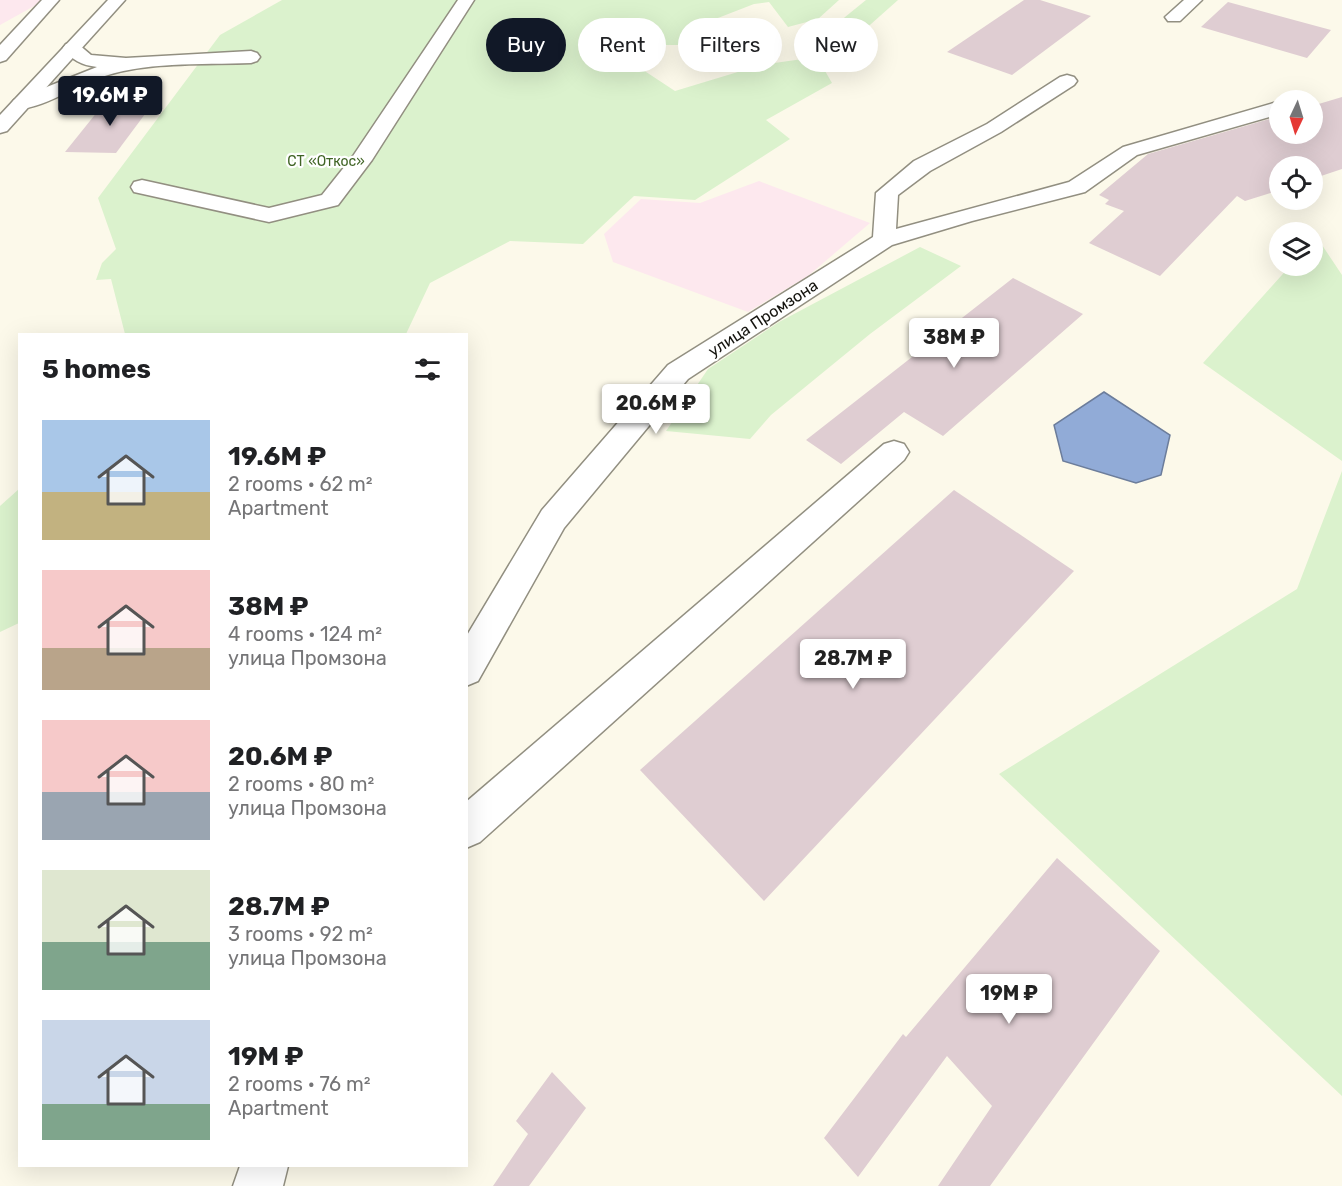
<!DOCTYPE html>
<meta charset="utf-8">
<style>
:root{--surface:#fff;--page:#f2f2f2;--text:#202124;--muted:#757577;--accent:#111827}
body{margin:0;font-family:Rubik,sans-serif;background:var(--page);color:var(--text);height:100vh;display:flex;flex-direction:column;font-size:22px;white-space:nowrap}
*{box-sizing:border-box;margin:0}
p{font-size:20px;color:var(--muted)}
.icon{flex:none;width:33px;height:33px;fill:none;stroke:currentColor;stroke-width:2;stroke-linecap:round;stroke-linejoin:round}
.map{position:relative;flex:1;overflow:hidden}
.panel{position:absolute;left:18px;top:333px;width:450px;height:834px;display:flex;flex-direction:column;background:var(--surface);border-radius:0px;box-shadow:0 6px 24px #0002}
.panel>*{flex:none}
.hud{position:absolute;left:486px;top:18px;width:570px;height:54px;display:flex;gap:12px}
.needle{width:39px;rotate:184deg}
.tools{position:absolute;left:1269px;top:90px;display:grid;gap:12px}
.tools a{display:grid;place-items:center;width:54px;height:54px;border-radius:50%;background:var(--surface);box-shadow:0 6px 24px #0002;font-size:30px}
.price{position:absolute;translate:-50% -51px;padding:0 14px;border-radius:6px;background:#fff;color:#222;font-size:20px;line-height:39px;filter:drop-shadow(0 2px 3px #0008)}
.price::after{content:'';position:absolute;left:50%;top:36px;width:18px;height:14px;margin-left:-9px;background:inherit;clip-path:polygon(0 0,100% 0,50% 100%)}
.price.selected{background:var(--accent);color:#fff}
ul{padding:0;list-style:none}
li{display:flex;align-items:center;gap:18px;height:150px;padding:0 24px}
li span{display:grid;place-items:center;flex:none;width:168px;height:120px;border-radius:0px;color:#555}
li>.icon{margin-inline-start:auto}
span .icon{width:72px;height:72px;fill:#fffc;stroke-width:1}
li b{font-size:26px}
h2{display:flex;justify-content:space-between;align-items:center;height:72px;padding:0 24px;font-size:26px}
.pill{padding:0 21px;border-radius:27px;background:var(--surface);box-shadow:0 6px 24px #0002;font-size:21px;line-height:54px}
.pill.selected{background:var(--accent);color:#fff}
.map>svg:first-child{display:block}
</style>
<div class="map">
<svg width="1342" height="1186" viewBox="0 0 1342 1186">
<rect width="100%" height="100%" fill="#fcf9ea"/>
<g fill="#fde8ee">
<path d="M0 0H45L0 25Z"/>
<path d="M759 181 870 223 808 276 748 312 613 262 604 234 641 199 700 203Z"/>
</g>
<g fill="#dbf2cd">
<path d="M282 0H839L818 19 788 27 769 2 754 4 705 23 703 37 680 45H660L640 68 675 91 761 65 817 57 832 83 766 120 790 139 695 200 634 196 583 244 510 241 430 283 406 334H125L111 279 96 280 102 263 116 249 98 198 220 35Z"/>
<path d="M866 0H898L844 48 823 35Z"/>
<path d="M1316 236 1342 275V461L1203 363 1290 266H1312L1313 240Z"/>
<path d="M920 247 961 266 870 334 771 415 750 439 666 431 708 369 779 322Z"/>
<path d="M1342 471V1096L999 774 1297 589Z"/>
<path d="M19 489V623L0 632V506Z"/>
</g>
<path fill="#91abd7" stroke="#6c7d9b" stroke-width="1.5" d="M1104 392 1170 435 1161 475 1136 483 1063 461 1054 425Z"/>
<g fill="#dfcdd2">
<path d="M1024 0H1040L1091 16 1012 75 947 52Z"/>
<path d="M1228 2 1331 30 1307 58 1201 27Z"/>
<path d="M1342 97V169L1312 179V166H1280V190L1245 201 1237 196 1160 276 1089 243 1124 211 1105 204 1109 200 1099 195 1148 154 1280 116V134H1312V106Z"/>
<path d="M106 101 154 102 116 153 65 152Z"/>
<path d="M1013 278 1083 314 943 436 904 412 841 464 806 440Z"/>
<path d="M954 490 1074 571 764 901 640 770Z"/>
<path d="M1057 858 1160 951 990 1186H938L992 1106 947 1056 858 1177 824 1138 903 1034 906 1037Z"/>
<path d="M552 1072 586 1108 529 1186H493L528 1134 516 1121Z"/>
</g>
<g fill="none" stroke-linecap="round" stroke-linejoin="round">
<defs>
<g id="minor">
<path d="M42 0H59L6 60 0 62V45Z"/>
<path d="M458 0H474L372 160 338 205 269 222 134 192 131 187 134 182 142 180 269 208 322 195 353 156Z"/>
<path d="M1184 0H1202L1180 21H1168L1165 17Z"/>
<path d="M72 43 78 44 91 55 126 58 251 51 257 53 260 57 257 61 251 63C200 65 143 61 96 79 75 87 34 113 14 108L11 104 14 100 97 67C81 65 72 60 63 48L66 44Z"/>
<path d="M1067 75 1074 77 1077 81 1074 85 1001 132 930 171 898 195 896 229 1069 182 1123 147 1277 102 1280 103V114L1137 155 1085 192 972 221 892 245 688 379 564 528 478 681 466 686V637L542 510 668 365 873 237 876 193 914 161 987 124 1060 77Z"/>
<path d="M894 441 904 444 909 452 904 460 480 842 466 848V802L884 444Z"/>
<path d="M240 1166H288L283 1186H233Z"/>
</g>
<path id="major" d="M108 0H125L7 131 0 133V115Z"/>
</defs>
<use href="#minor" stroke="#928f81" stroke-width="3"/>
<use href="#major" stroke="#928f81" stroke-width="3"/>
<use href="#minor" fill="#fff" fill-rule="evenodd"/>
<use href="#major" fill="#fff" fill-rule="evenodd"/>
</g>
<g text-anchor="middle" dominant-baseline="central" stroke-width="4.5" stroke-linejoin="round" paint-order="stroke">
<g font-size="14" fill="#406425" stroke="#fff">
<text x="326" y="161">СТ «Откос»</text>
</g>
<g font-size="16" fill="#14130e" stroke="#fff">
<text transform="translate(763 318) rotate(-33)">улица Промзона</text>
</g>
</g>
</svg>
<div class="tools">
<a><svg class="needle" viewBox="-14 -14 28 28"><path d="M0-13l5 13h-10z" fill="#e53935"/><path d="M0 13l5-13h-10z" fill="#757577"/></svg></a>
<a><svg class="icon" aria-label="locate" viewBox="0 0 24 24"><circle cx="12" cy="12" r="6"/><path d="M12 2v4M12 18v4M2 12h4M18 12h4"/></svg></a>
<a><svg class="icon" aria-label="layers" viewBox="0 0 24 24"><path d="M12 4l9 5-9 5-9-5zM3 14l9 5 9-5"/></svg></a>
</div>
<b class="price selected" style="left:110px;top:127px">19.6M ₽</b>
<b class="price" style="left:954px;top:369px">38M ₽</b>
<b class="price" style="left:656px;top:435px">20.6M ₽</b>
<b class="price" style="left:853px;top:690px">28.7M ₽</b>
<b class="price" style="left:1009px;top:1025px">19M ₽</b>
<div class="hud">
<a class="pill selected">Buy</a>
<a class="pill">Rent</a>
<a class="pill">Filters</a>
<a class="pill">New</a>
</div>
<section class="panel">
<h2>5 homes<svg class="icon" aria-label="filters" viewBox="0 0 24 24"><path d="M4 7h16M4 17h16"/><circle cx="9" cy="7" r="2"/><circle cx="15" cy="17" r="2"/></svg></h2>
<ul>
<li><span style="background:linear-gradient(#a9c7e8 60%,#c2b280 0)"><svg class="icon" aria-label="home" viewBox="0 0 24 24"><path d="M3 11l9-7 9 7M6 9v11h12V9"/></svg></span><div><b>19.6M ₽</b><p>2 rooms · 62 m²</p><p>Apartment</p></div></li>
<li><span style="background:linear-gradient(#f6c9c9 65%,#b9a48a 0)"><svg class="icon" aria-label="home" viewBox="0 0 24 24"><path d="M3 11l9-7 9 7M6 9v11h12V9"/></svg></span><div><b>38M ₽</b><p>4 rooms · 124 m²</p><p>улица Промзона</p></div></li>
<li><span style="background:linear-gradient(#f6c9c9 60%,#9aa5b1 0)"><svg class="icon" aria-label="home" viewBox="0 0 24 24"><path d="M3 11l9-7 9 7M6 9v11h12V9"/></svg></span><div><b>20.6M ₽</b><p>2 rooms · 80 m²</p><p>улица Промзона</p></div></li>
<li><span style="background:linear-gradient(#dfe7d0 60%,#7fa58c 0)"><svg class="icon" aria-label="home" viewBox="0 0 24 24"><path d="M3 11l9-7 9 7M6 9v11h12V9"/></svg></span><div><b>28.7M ₽</b><p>3 rooms · 92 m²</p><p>улица Промзона</p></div></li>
<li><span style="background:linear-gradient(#c9d6e8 70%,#7fa58c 0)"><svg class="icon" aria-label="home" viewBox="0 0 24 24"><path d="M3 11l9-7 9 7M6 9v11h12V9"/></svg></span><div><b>19M ₽</b><p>2 rooms · 76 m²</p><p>Apartment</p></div></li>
</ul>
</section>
</div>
